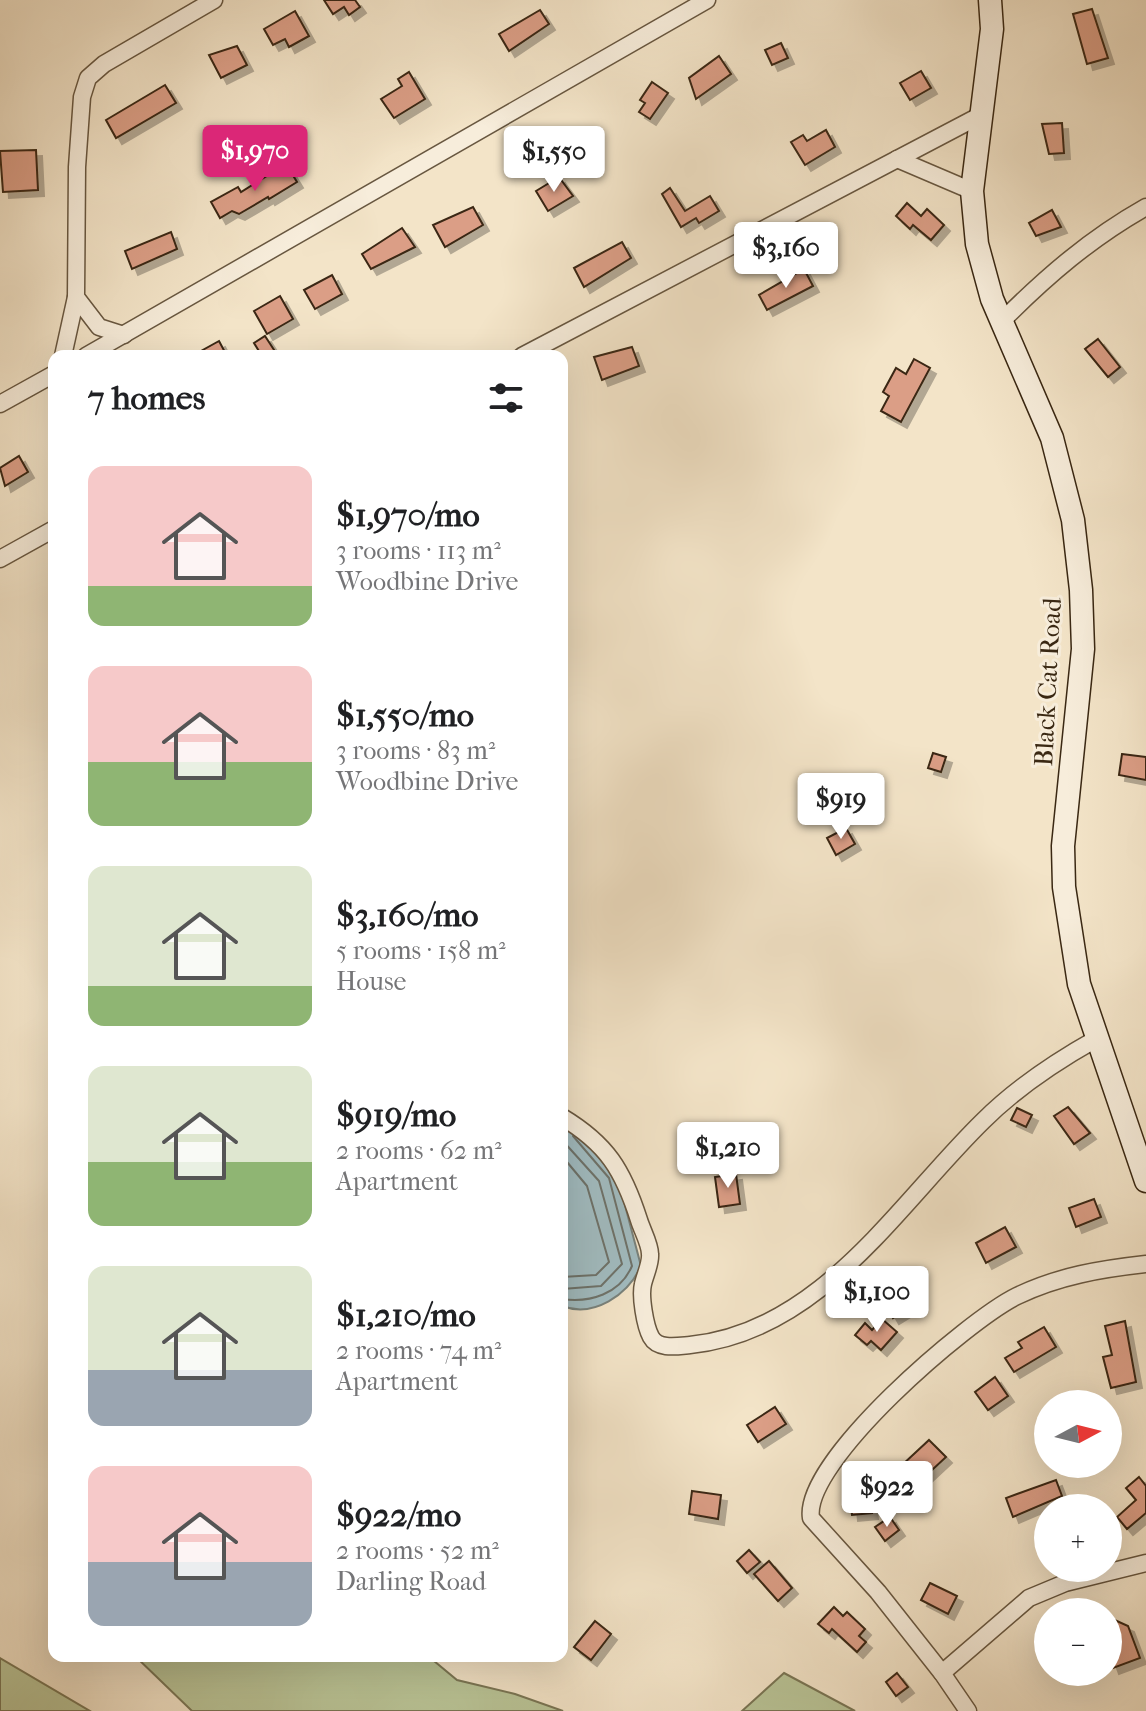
<!DOCTYPE html>
<meta charset="utf-8">
<style>
:root{--surface:#fff;--page:#f2f2f2;--text:#202124;--muted:#757577;--accent:#db2777}
body{margin:0;font-family:"IM FELL French Canon",serif;background:var(--page);color:var(--text);height:100vh;display:flex;flex-direction:column;font-size:30px;white-space:nowrap}
*{box-sizing:border-box;margin:0}
p{font-size:26px;color:var(--muted)}
.icon{flex:none;width:44px;height:44px;fill:none;stroke:currentColor;stroke-width:2;stroke-linecap:round;stroke-linejoin:round}
.map{position:relative;flex:1;overflow:hidden}
.details{position:absolute;left:48px;top:350px;width:520px;height:1312px;display:flex;flex-direction:column;background:var(--surface);border-radius:16px;box-shadow:0 8px 32px #0002}
.details>*{flex:none}
.needle{width:52px;rotate:83deg}
.controls{position:absolute;left:1034px;top:1390px;display:grid;gap:16px}
.controls a{display:grid;place-items:center;width:88px;height:88px;border-radius:50%;background:var(--surface);box-shadow:0 8px 32px #0002;font-size:40px}
.price{position:absolute;translate:-50% -68px;padding:0 18px;border-radius:8px;background:#fff;color:#222;font-size:26px;line-height:52px;filter:drop-shadow(0 2px 4px #0008)}
.price::after{content:'';position:absolute;left:50%;top:48px;width:24px;height:18px;margin-left:-12px;background:inherit;clip-path:polygon(0 0,100% 0,50% 100%)}
.price.on{background:var(--accent);color:#fff}
ul{padding:0;list-style:none}
li{display:flex;align-items:center;gap:24px;height:200px;padding:0 40px}
li span{display:grid;place-items:center;flex:none;width:224px;height:160px;border-radius:16px;color:#555}
li>.icon{margin-inline-start:auto}
span .icon{width:96px;height:96px;fill:#fffc;stroke-width:1}
li b{font-size:34px}
h2{display:flex;justify-content:space-between;align-items:center;height:96px;padding:0 40px;font-size:34px}
.map>svg:first-child{display:block}
</style>
<div class="map">
<svg width="1146" height="1711" viewBox="0 0 1146 1711">
<defs>
<filter id="shadow"><feDropShadow dx="6" dy="6" stdDeviation="0" flood-color="#0004"/></filter>
</defs>
<rect width="100%" height="100%" fill="#f3e4c8"/>
<filter id="stains"><feTurbulence type="fractalNoise" baseFrequency=".0025" numOctaves="4"/><feColorMatrix values="0 0 0 0 .2 0 0 0 0 .09 0 0 0 0 .02 0 0 0 .5 -.17"/></filter>
<radialGradient id="worn" r=".72"><stop offset=".6" stop-color="#630" stop-opacity="0"/><stop offset="1" stop-color="#630" stop-opacity=".3"/></radialGradient>
<g fill="#b9c497" stroke="#7a7655" stroke-width="2">
<path d="M135 1656H428L457 1680 515 1694 563 1711H192Z"/>
<path d="M0 1658 90 1711H0Z"/>
<path d="M784 1673 855 1711H742Z"/>
</g>
<path fill="#a1bcc1" stroke="#78817b" stroke-width="2" d="M562 1119 572 1124 617 1175 641 1266C628 1295 594 1318 562 1306Z"/>
<g fill="none" stroke-linecap="round" stroke-linejoin="round">
<g stroke="#6e726a" stroke-width="2">
<path d="M562 1140 599 1181 622 1264 601 1286 562 1289"/>
<path d="M562 1156 587 1186 609 1262 596 1275 562 1277"/>
<path d="M562 1299C590 1303 620 1294 632 1266L609 1178 573 1136"/>
</g>
</g>
<g fill="#db9e86" stroke="#3a2813" stroke-width="2" filter="url(#shadow)">
<path d="M324 0H355L360 7 349 15 344 7 333 14Z"/>
<path d="M1092 9 1108 58 1087 64 1073 14Z"/>
<path d="M540 10 549 24 509 51 499 34Z"/>
<path d="M295 11 309 36 289 47 285 39 273 45 264 29Z"/>
<path d="M781 43 788 58 772 65 765 50Z"/>
<path d="M237 46 247 65 221 78 209 55Z"/>
<path d="M719 56 731 74 696 99 689 78Z"/>
<path d="M921 71 931 88 910 100 900 83Z"/>
<path d="M409 72 425 99 394 118 381 99 402 86 398 79Z"/>
<path d="M652 82 668 93 650 119 639 112 645 103 640 100Z"/>
<path d="M165 85 176 103 116 138 106 120Z"/>
<path d="M1062 123 1064 153 1049 154 1042 124Z"/>
<path d="M826 130 835 147 805 165 791 142 803 135 807 141Z"/>
<path d="M36 150 38 190 3 192 0 151Z"/>
<path d="M286 164 297 182 269 199 268 197 239 214 232 211 220 218 211 202 238 187 241 192Z"/>
<path d="M559 177 573 196 548 211 536 191Z"/>
<path d="M670 188 685 211 710 196 719 211 699 223 696 218 681 227 662 194Z"/>
<path d="M907 203 921 216 927 209 944 225 931 240 913 225 910 229 896 216Z"/>
<path d="M473 207 483 225 445 247 433 225Z"/>
<path d="M1052 210 1061 227 1036 236 1029 223Z"/>
<path d="M402 228 415 247 371 269 362 254Z"/>
<path d="M171 232 177 249 132 269 125 251Z"/>
<path d="M622 242 631 258 584 287 574 268Z"/>
<path d="M804 269 813 286 767 310 759 295Z"/>
<path d="M332 275 342 294 315 309 304 290Z"/>
<path d="M280 296 293 319 267 334 254 311Z"/>
<path d="M265 336 278 356H262L254 343Z"/>
<path d="M1098 339 1120 367 1108 377 1085 349Z"/>
<path d="M219 341 227 356H192Z"/>
<path d="M632 347 639 366 602 380 594 357Z"/>
<path d="M914 359 930 368 901 422 881 411 889 396 883 392 896 368 906 374Z"/>
<path d="M19 456 28 472 5 486 0 468Z"/>
<path d="M933 753 946 757 941 772 928 768Z"/>
<path d="M1122 754 1146 757V780L1119 775Z"/>
<path d="M846 828 855 844 836 855 827 838Z"/>
<path d="M1068 1107 1090 1133 1074 1144 1054 1116Z"/>
<path d="M1017 1108 1032 1115 1026 1127 1011 1120Z"/>
<path d="M736 1174 740 1204 719 1207 715 1177Z"/>
<path d="M1094 1199 1101 1217 1076 1227 1069 1208Z"/>
<path d="M1005 1227 1016 1247 986 1263 976 1243Z"/>
<path d="M896 1288 908 1309 893 1318 881 1297Z"/>
<path d="M882 1319 897 1332 881 1350 871 1341 867 1345 855 1335 865 1323 872 1330Z"/>
<path d="M1125 1321 1136 1382 1111 1388 1103 1357 1112 1355 1105 1326Z"/>
<path d="M1044 1327 1056 1347 1014 1372 1005 1358 1022 1348 1018 1342Z"/>
<path d="M995 1377 1008 1396 988 1410 975 1392Z"/>
<path d="M775 1407 786 1424 758 1442 747 1425Z"/>
<path d="M929 1440 946 1457 918 1483 901 1466Z"/>
<path d="M1139 1477 1146 1486V1513L1127 1529 1117 1517 1136 1500 1126 1488Z"/>
<path d="M1056 1480 1062 1496 1013 1517 1006 1498Z"/>
<path d="M868 1482 872 1513 852 1515 849 1483Z"/>
<path d="M692 1491 721 1495 718 1519 689 1514Z"/>
<path d="M890 1517 899 1530 885 1541 875 1527Z"/>
<path d="M749 1550 760 1562 747 1573 737 1561Z"/>
<path d="M769 1561 792 1588 778 1601 754 1574Z"/>
<path d="M930 1583 957 1596 948 1614 921 1600Z"/>
<path d="M834 1607 843 1616 847 1612 865 1629 859 1636 866 1642 857 1652 832 1629 829 1633 818 1624Z"/>
<path d="M1108 1617 1128 1626 1140 1658 1113 1668 1108 1654Z"/>
<path d="M595 1621 611 1634 591 1660 574 1647Z"/>
<path d="M897 1673 908 1687 896 1696 886 1682Z"/>
</g>
<g fill="none" stroke-linecap="round" stroke-linejoin="round">
<defs>
<g id="street">
<path d="M897 159 972 191"/>
<path d="M1003 320C1047 276 1091 238 1146 207"/>
<path d="M124 335 99 327 76 297 77 167 82 97 88 78 104 64 214 0"/>
<path d="M63 356 76 297"/>
<path d="M86 356 707 0"/>
<path d="M522 356 983 114"/>
<path d="M0 404 54 374"/>
<path d="M0 559 54 529"/>
<path d="M562 1117C607 1144 623 1170 639 1220 642 1230 650 1244 650 1254 651 1263 645 1275 643 1284 640 1296 645 1326 651 1337 658 1350 678 1346 690 1345 821 1332 898 1204 983 1121 1017 1087 1055 1062 1096 1039"/>
<path d="M942 1673 1029 1598 1065 1583 1146 1563"/>
<path d="M968 1711 942 1673 878 1592 811 1518C802 1462 968 1320 1017 1296 1058 1276 1101 1269 1146 1264"/>
</g>
<path id="secondary" d="M990 0 992 29 972 191 977 244 992 299 1052 438 1073 520 1081 590 1083 649 1063 846 1064 887 1079 984 1146 1181"/>
</defs>
<use href="#street" stroke="#685740" stroke-width="19"/>
<use href="#secondary" stroke="#3a2813" stroke-width="25"/>
<use href="#street" stroke="#f7eddb" stroke-width="16"/>
<use href="#secondary" stroke="#f7eddb" stroke-width="22"/>
</g>
<g text-anchor="middle" dominant-baseline="central" stroke-width="6" stroke-linejoin="round" paint-order="stroke">
<g font-size="26" fill="#3a2813" stroke="#f7eddb">
<text transform="translate(1048 682) rotate(-87)">Black Cat Road</text>
</g>
</g>
<rect width="100%" height="100%" filter="url(#stains)"/>
<rect width="100%" height="100%" fill="url(#worn)"/>
</svg>
<div class="controls">
<a><svg class="needle" viewBox="-14 -14 28 28"><path d="M0-13l5 13h-10z" fill="#e53935"/><path d="M0 13l5-13h-10z" fill="#757577"/></svg></a>
<a>+</a>
<a>−</a>
</div>
<b class="price on" style="left:255px;top:193px">$1,970</b>
<b class="price" style="left:554px;top:194px">$1,550</b>
<b class="price" style="left:786px;top:290px">$3,160</b>
<b class="price" style="left:841px;top:841px">$919</b>
<b class="price" style="left:728px;top:1190px">$1,210</b>
<b class="price" style="left:877px;top:1334px">$1,100</b>
<b class="price" style="left:887px;top:1529px">$922</b>
<section class="details">
<h2>7 homes<svg class="icon" aria-label="filters" viewBox="0 0 24 24"><path d="M4 7h16M4 17h16"/><circle cx="9" cy="7" r="2"/><circle cx="15" cy="17" r="2"/></svg></h2>
<ul>
<li><span style="background:linear-gradient(#f6c9c9 75%,#8fb573 0)"><svg class="icon" aria-label="home" viewBox="0 0 24 24"><path d="M3 11l9-7 9 7M6 9v11h12V9"/></svg></span><div><b>$1,970/mo</b><p>3 rooms · 113 m²</p><p>Woodbine Drive</p></div></li>
<li><span style="background:linear-gradient(#f6c9c9 60%,#8fb573 0)"><svg class="icon" aria-label="home" viewBox="0 0 24 24"><path d="M3 11l9-7 9 7M6 9v11h12V9"/></svg></span><div><b>$1,550/mo</b><p>3 rooms · 83 m²</p><p>Woodbine Drive</p></div></li>
<li><span style="background:linear-gradient(#dfe7d0 75%,#8fb573 0)"><svg class="icon" aria-label="home" viewBox="0 0 24 24"><path d="M3 11l9-7 9 7M6 9v11h12V9"/></svg></span><div><b>$3,160/mo</b><p>5 rooms · 158 m²</p><p>House</p></div></li>
<li><span style="background:linear-gradient(#dfe7d0 60%,#8fb573 0)"><svg class="icon" aria-label="home" viewBox="0 0 24 24"><path d="M3 11l9-7 9 7M6 9v11h12V9"/></svg></span><div><b>$919/mo</b><p>2 rooms · 62 m²</p><p>Apartment</p></div></li>
<li><span style="background:linear-gradient(#dfe7d0 65%,#9aa5b1 0)"><svg class="icon" aria-label="home" viewBox="0 0 24 24"><path d="M3 11l9-7 9 7M6 9v11h12V9"/></svg></span><div><b>$1,210/mo</b><p>2 rooms · 74 m²</p><p>Apartment</p></div></li>
<li><span style="background:linear-gradient(#f6c9c9 60%,#9aa5b1 0)"><svg class="icon" aria-label="home" viewBox="0 0 24 24"><path d="M3 11l9-7 9 7M6 9v11h12V9"/></svg></span><div><b>$922/mo</b><p>2 rooms · 52 m²</p><p>Darling Road</p></div></li>
</ul>
</section>
</div>
